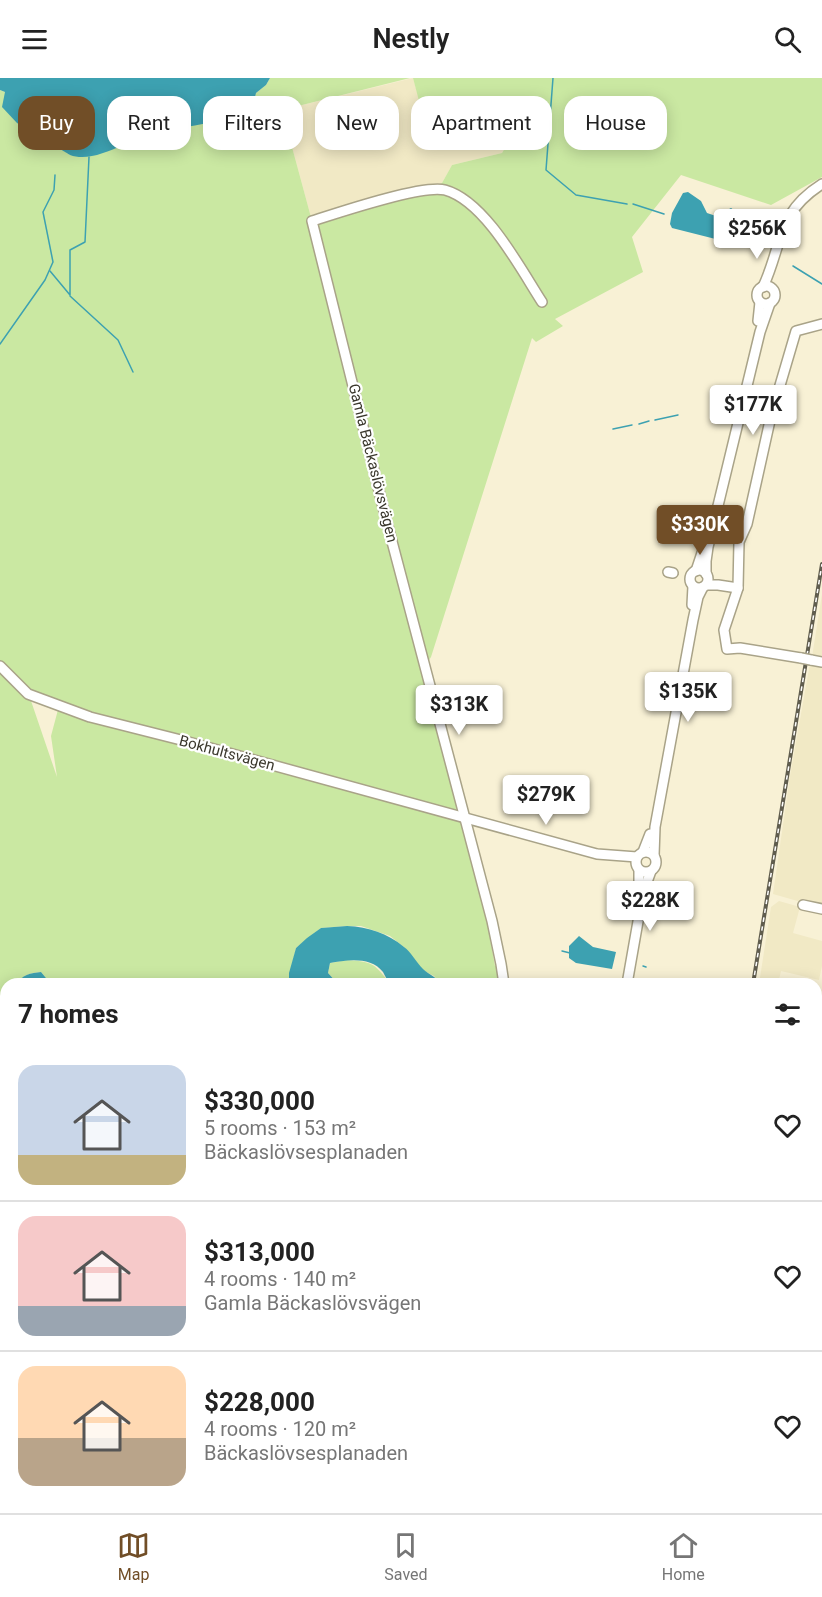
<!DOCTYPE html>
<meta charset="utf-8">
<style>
:root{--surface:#fff;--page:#f2f2f2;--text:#222;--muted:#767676;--line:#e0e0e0;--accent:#714e27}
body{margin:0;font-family:Roboto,sans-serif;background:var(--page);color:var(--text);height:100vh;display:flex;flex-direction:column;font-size:22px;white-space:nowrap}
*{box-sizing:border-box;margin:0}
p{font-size:20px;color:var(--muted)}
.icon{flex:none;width:33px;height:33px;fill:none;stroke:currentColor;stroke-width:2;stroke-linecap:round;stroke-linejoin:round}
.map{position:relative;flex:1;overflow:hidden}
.sheet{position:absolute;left:0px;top:900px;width:822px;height:536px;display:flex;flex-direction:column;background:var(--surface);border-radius:18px 18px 0 0;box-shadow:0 3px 15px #0003}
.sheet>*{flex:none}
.top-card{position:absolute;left:18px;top:18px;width:786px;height:54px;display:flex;gap:12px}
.price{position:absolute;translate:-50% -51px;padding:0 14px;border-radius:6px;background:#fff;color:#222;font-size:20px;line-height:39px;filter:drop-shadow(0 2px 3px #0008)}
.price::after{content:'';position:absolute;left:50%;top:36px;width:18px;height:14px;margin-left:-9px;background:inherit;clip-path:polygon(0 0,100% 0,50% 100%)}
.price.active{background:var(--accent);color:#fff}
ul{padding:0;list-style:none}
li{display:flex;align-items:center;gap:18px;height:150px;padding:0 18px}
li+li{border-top:2px solid var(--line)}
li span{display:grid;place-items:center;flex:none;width:168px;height:120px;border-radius:18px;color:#555}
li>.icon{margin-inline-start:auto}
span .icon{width:72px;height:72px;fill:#fffc;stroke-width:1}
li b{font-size:26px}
h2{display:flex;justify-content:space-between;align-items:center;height:72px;padding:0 18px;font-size:26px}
.chip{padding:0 21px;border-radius:18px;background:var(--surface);box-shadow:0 3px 15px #0003;font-size:21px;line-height:54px}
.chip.active{background:var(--accent);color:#fff}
header{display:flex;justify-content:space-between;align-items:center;height:78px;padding:0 18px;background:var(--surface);font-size:27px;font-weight:600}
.menu{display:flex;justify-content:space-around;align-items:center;height:84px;border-top:2px solid var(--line);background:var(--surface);font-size:16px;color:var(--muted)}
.menu a{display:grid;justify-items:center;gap:3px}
.menu .active{color:var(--accent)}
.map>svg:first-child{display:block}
</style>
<header><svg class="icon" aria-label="menu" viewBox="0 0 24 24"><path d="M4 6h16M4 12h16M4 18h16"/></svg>Nestly<svg class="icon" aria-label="search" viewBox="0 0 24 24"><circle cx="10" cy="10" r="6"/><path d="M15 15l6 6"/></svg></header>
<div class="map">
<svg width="822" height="1435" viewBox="0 0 822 1435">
<rect width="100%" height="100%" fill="#f8f1d5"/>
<g fill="#f1e9c5">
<path d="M413 0 425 42 444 27 463 22 491 23 513 36 512 58 502 75 452 87 442 105 428 111 312 143 282 32Z"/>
<path d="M822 516V582L812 579Z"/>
<path d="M810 585 822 586V830L773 816 790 698Z"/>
<path d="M779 823 800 829 793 855 822 863V888L819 902 781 893 778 906H759L771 829Z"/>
<path d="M816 919 822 931V1131L816 1133Z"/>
<path d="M350 1430H415L418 1435H339Z"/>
<path d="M514 1430H660L659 1435H515Z"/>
<path d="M681 1430H769L772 1435H680Z"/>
</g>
<g fill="#cae8a2" fill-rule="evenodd">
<path d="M270 0H410L282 32 312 143 428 111 442 105 452 87 502 75 512 58V49L500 28 491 23 463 22 444 27 424 42 413 0H822V99L771 127 681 97 632 159 643 194 555 241 563 248 536 264 532 260 431 579 422 593 488 849 495 888 501 886 504 906H440L434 898 426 894 420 889 405 870 390 858 361 848H347L321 850 296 870 289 900 285 906H51L41 894C31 895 22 897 17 906H6V929L0 936V12L5 14 47 61 70 77 165 50 211 44 231 38 253 28 256 15 266 7ZM29 617 59 628 51 658 57 699Z"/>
<path d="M347 882C376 884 373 886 391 906H338L328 895 330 885Z"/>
<path d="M6 939V1042H0V942Z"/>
<path d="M0 1067H6V1275L0 1283Z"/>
</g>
<g fill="#3da1b1">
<path d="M0 0H270L266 7 256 15 253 28C233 40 210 45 186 49 179 50 171 49 163 51 136 57 97 87 70 77L17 45 2 29 5 14 0 12Z"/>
<path d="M688 114 701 123 707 135 716 138 731 130 746 141H751L761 146 757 162 753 164 756 168 755 171 672 150 670 146 672 135 683 115Z"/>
<path d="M347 848C369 849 387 855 404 869 411 874 416 884 423 891 429 897 436 898 440 906H391C387 902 385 898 383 894 371 878 346 882 330 885L328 895 338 906H285L289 900V895L296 870 307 860 321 850Z"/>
<path d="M579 858 593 869 616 874 612 891 576 885 569 880V868Z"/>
<path d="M41 894 51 906H17C21 897 31 895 41 894Z"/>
</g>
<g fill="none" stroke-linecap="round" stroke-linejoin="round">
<g stroke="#3da1b1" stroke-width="1.5">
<path d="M553 0 546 92 576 117 627 126"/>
<path d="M633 126 664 136"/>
<path d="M793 188 822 206"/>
<path d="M50 193 70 217V172L85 164 89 79"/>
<path d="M70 218 118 262 133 294"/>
<path d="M0 266 45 202 53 184 43 134 54 112 55 97"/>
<path d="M655 342 678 337"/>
<path d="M639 346 649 343"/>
<path d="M613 351 632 347"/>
<path d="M562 873 570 875"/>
<path d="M643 888 646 889"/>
</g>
<defs>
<g id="minor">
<circle cx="766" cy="217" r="9"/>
<path d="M763 209C783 166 776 135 822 106"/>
<path d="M758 243 760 224"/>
<circle cx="699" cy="501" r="9"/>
<path d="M696 493 703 472"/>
<path d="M668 494 673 495"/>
<path d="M706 496V483L708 469 760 254 770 225"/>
<path d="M706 507H718L738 510"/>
<path d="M692 527 693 508"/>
<path d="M801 580 740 570 727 571 724 552 738 510 739 464 747 446 771 338 796 253 822 246"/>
<path d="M811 582 822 584"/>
<path d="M0 588 28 616 90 639 181 662 597 776 637 779"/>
<circle cx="646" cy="784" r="10"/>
<path d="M643 774 650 756"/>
<path d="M654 777 655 749 693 542 698 519 703 509"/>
<path d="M639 813V792"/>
<path d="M803 827 822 831"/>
<path d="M504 906 501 886 492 843 385 437 312 143C337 135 423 106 445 112 485 123 520 190 542 224"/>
<path d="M627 906 643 815 651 793"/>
<path d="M816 941 817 937"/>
<path d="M0 1058H6"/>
<path d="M816 1110 822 1108"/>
<path d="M816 1119 822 1117"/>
<path d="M816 1137 822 1136"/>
<path d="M816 1244 822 1245"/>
<path d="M816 1324 822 1321"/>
<path d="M0 1349 6 1356"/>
<path d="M816 1375 822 1376"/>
<path d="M75 1430 80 1435"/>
<path d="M218 1430H248"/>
<path d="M420 1430 423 1435"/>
<path d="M509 1430 510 1435"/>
<path d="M620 1430V1435"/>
<path d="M780 1430 783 1435"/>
<path d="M42 1435 53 1430"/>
<path d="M143 1435 146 1430"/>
<path d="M327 1435 340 1430"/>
</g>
</defs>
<use href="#minor" stroke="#a9a388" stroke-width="12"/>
<use href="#minor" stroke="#fff" stroke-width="9"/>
<defs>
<g id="rail">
<path d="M753 906 822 486"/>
<path d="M662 1435 663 1430"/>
</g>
</defs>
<use href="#rail" stroke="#605d4e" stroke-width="4"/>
<use href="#rail" stroke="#fff" stroke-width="1.5" stroke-dasharray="4.5" stroke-linecap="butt"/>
<defs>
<path id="minor-bridge" d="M801 580 811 582"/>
</defs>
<use href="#minor-bridge" stroke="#a9a388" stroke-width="12" stroke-linecap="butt"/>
<use href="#minor-bridge" stroke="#fff" stroke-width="9"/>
</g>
<g text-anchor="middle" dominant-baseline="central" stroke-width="4.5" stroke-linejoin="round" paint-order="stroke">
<g font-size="15" fill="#3a372c" stroke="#fff">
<text transform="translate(373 385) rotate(76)">Gamla Bäckaslövsvägen</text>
<text transform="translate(227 675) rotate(15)">Bokhultsvägen</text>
</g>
</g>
</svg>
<b class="price" style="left:757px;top:182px">$256K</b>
<b class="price" style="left:753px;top:358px">$177K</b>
<b class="price active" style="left:700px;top:478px">$330K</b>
<b class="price" style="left:688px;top:645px">$135K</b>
<b class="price" style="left:459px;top:658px">$313K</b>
<b class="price" style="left:546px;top:748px">$279K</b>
<b class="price" style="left:650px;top:854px">$228K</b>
<div class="top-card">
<a class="chip active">Buy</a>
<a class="chip">Rent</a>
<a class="chip">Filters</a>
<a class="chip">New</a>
<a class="chip">Apartment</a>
<a class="chip">House</a>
</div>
<section class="sheet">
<h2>7 homes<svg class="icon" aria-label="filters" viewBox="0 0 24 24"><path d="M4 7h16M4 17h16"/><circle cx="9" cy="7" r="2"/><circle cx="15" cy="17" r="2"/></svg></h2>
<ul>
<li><span style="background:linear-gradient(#c9d6e8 75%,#c2b280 0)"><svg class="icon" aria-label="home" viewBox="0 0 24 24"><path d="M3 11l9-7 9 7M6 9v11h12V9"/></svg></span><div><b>$330,000</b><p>5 rooms · 153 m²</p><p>Bäckaslövsesplanaden</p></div><svg class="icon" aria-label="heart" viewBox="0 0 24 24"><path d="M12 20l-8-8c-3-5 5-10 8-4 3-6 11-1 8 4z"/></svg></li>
<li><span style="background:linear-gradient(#f6c9c9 75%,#9aa5b1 0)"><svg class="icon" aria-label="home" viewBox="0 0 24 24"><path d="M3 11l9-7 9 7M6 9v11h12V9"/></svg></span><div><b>$313,000</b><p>4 rooms · 140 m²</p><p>Gamla Bäckaslövsvägen</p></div><svg class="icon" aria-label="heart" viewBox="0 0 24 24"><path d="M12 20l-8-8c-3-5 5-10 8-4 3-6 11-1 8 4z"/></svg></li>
<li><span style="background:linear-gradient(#ffd9b3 60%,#b9a48a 0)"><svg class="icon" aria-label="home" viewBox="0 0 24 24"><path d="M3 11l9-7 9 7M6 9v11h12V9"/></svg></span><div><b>$228,000</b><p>4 rooms · 120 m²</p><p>Bäckaslövsesplanaden</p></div><svg class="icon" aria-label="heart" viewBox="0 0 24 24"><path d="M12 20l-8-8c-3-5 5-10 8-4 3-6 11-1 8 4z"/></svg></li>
</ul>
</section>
</div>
<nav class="menu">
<a class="active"><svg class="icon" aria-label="map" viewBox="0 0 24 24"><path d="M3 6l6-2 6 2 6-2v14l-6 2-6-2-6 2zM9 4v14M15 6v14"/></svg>Map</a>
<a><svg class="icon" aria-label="saved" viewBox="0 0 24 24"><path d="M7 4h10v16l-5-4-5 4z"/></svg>Saved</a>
<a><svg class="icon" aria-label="home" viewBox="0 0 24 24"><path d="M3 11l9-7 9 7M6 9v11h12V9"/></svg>Home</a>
</nav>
